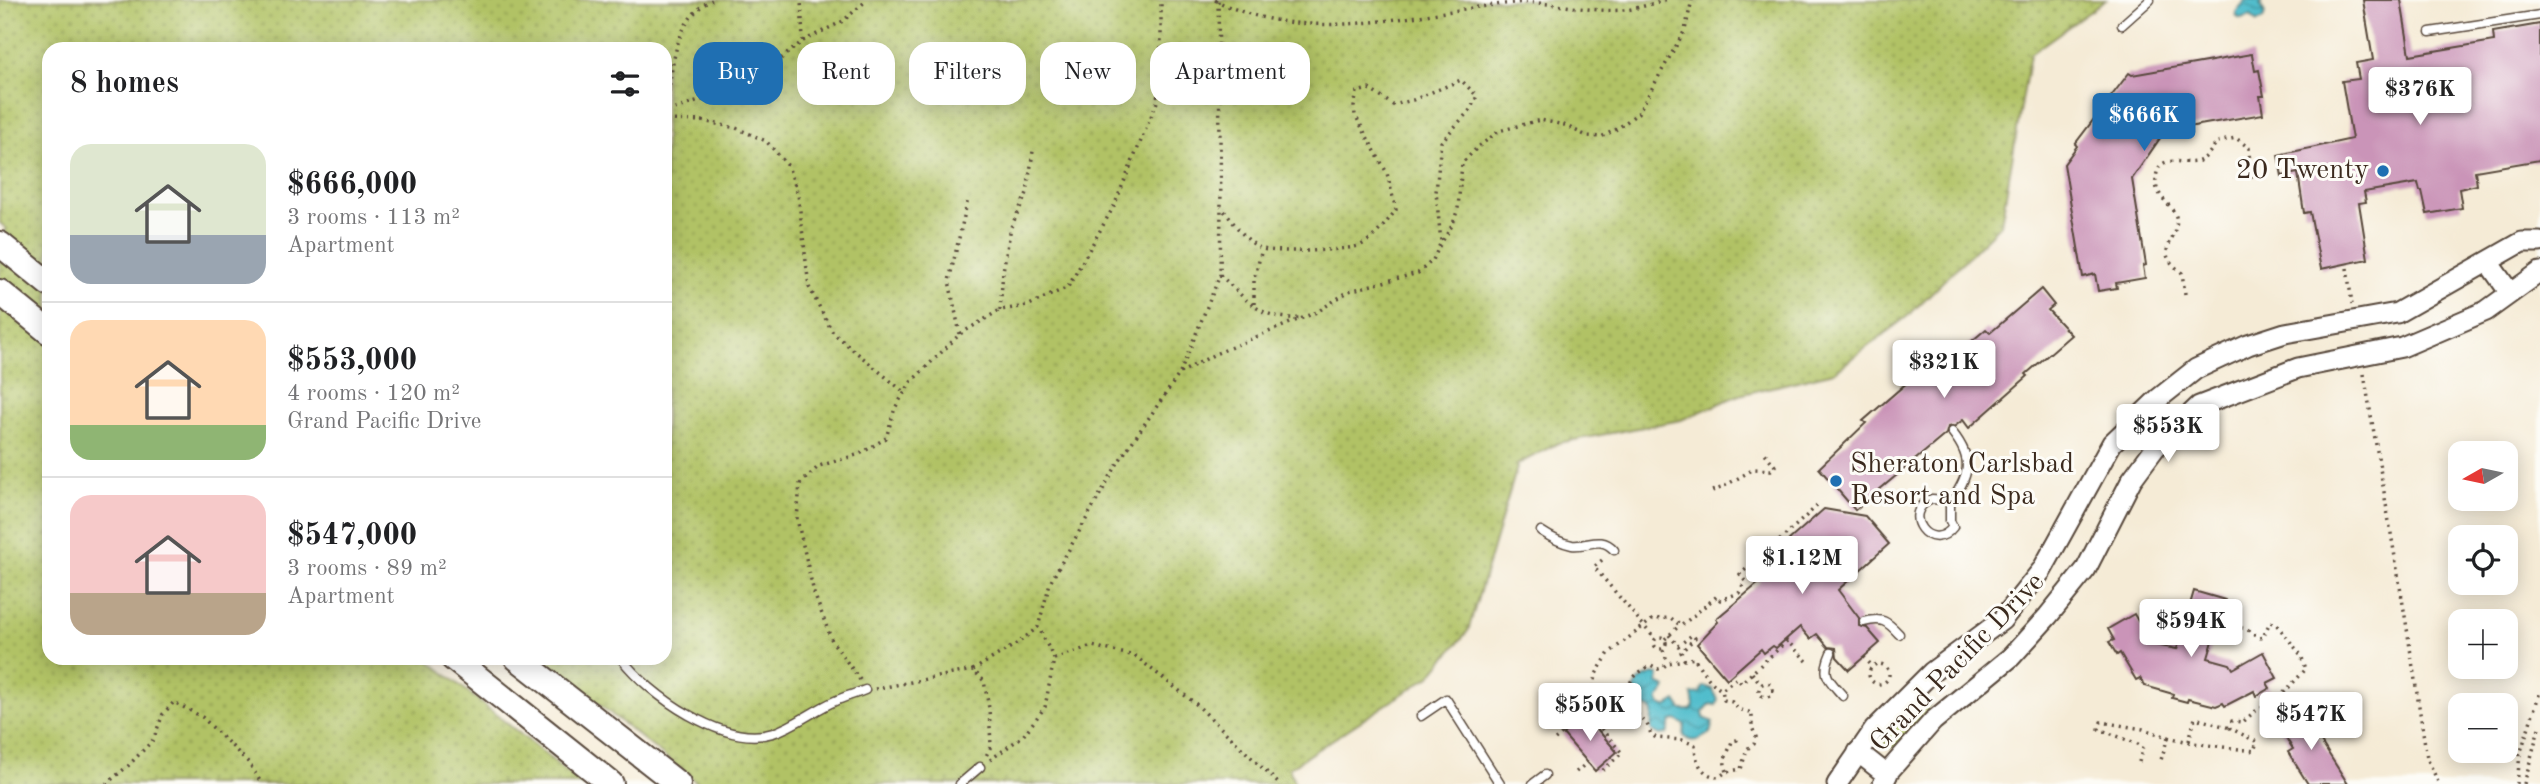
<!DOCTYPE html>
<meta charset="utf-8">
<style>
:root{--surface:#fff;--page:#f2f2f2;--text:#202124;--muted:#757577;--line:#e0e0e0;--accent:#1f6fb2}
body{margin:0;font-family:"Old Standard TT",serif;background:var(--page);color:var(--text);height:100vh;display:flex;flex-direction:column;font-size:26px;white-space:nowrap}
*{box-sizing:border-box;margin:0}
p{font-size:23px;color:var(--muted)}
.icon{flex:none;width:38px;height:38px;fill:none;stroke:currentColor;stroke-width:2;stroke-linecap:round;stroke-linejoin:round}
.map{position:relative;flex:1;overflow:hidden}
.panel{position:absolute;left:42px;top:42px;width:630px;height:623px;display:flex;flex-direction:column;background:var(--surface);border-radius:21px;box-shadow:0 4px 18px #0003}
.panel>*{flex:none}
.top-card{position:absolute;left:693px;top:42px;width:665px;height:63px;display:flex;gap:14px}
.needle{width:46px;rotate:261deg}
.buttons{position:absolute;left:2448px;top:441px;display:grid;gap:14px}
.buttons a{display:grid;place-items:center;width:70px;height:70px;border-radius:14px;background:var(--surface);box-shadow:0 4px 18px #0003;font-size:35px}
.price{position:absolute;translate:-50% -60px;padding:0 16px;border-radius:7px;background:#fff;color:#222;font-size:23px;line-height:46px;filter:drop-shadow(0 2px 4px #0008)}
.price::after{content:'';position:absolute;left:50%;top:42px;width:21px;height:16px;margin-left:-10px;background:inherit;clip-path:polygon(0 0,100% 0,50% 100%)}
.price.current{background:var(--accent);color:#fff}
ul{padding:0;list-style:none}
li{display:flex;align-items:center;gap:21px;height:175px;padding:0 28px}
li+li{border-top:2px solid var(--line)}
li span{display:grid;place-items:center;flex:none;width:196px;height:140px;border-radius:21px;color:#555}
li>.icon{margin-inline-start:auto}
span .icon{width:84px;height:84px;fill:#fffc;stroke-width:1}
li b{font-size:30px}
h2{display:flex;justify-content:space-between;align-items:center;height:84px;padding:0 28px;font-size:30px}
.pill{padding:0 24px;border-radius:21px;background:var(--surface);box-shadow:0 4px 18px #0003;font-size:24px;line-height:63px}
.pill.current{background:var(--accent);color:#fff}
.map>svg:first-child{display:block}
</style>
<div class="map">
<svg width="2540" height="784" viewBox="0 0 2540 784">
<defs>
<pattern id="grass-dots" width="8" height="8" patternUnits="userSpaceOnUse" patternTransform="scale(1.75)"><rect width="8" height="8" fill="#b1c265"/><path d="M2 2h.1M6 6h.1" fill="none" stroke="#919e53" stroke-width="1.8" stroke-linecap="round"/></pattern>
<pattern id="water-waves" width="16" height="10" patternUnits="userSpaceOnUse" patternTransform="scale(1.75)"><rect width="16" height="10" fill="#51bdcc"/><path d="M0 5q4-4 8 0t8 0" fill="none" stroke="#449aa5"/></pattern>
</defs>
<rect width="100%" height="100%" fill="#fdfcf7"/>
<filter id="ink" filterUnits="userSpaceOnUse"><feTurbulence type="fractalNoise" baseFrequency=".0143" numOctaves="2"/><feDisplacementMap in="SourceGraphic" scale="14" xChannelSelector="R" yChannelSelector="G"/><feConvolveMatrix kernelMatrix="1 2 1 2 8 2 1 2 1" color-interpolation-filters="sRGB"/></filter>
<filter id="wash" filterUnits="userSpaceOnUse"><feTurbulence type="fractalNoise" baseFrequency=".00686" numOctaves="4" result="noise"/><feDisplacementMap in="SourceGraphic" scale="28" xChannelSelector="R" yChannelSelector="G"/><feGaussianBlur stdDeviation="1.57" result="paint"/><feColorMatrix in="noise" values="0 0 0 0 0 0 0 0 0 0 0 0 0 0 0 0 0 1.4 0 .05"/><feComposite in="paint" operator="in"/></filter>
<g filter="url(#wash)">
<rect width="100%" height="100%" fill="#f5ebd6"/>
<g fill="url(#grass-dots)" stroke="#767642" stroke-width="2">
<path d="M0 0H2106L2030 54 2001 224 1909 315 1834 372 1739 395 1681 420 1558 443 1518 464 1468 631 1430 676 1289 768 1295 784H699L541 658H665V49H49V658H426L582 784H0V237L7 229 0 223Z"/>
<path d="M1922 698 1930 702 1928 712 1895 747 1891 748 1885 746 1884 739 1888 733Z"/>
</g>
<g fill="url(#water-waves)" stroke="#467475" stroke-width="2">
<path d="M2246 0H2263L2260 4 2265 13 2263 19 2257 22 2251 16 2241 19 2237 17 2236 12Z"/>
<path d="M1653 674 1659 675 1658 683 1666 688C1664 696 1654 696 1662 706H1668L1676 701 1682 710H1691L1694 706 1692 694 1700 693 1704 686 1712 689 1718 699 1716 705 1710 704 1703 712 1704 718 1713 722 1710 733C1701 739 1692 745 1684 736L1685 725 1676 720 1671 721 1667 734 1660 735 1651 730 1652 711 1650 708 1641 705 1636 707C1629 691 1637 678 1653 674Z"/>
</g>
<g id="blocks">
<g fill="#ca94b8">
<path d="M2363 0H2401L2410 55 2494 41 2493 32 2540 24V160L2475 171 2477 185 2459 189 2462 208 2427 214 2422 191H2420L2418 183 2364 192 2366 202 2359 203 2368 259 2321 269 2310 212 2304 213 2298 173 2282 176 2278 155 2352 139 2342 81 2359 79 2356 63 2373 60Z"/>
<path d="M2252 54 2255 71 2259 70 2264 96H2260L2263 114 2165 131 2132 179 2146 265 2143 266 2145 278 2116 283 2117 288 2098 291 2095 274 2083 277 2064 164 2077 146 2075 144 2129 73 2132 75Z"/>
<path d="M2041 289 2054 305 2048 310 2071 335 2026 374 2028 376 1969 428 1963 420 1955 426 1948 427 1946 434 1855 510 1819 468 1866 423 1863 421 1932 361 1939 369 1986 329 1990 333Z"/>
<path d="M1824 509 1865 516 1889 544 1838 590 1859 618V626L1867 628 1880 643 1849 670 1837 657 1836 648 1828 647 1817 634 1810 639 1800 627 1776 648 1773 646 1764 653 1761 649 1727 679 1697 644 1718 622 1716 619 1760 582 1758 578 1794 546 1789 540Z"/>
<path d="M2194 591 2225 600 2208 658 2230 664 2233 669 2263 652 2277 678 2267 683 2270 688 2256 696 2254 691 2225 706 2223 703 2216 706 2188 699 2187 702 2172 698 2173 694 2145 686 2140 678 2136 680 2120 653 2117 655 2109 642 2114 640 2108 629 2134 614 2151 644 2177 649Z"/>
<path d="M2303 711 2309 721 2313 718 2322 731 2316 734 2348 784H2308L2288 752 2293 749 2279 727Z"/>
<path d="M1585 715 1617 752 1595 771 1563 734Z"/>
</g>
</g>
</g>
<g filter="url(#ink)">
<use href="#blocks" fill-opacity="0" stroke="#57473a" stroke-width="2"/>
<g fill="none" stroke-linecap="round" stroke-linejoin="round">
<defs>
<g id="service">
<path d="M2122 25 2150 0"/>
<path d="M2430 32 2540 15"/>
<path d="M1932 499 1945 500 1950 504V521L1953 527C1931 556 1898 512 1932 499Z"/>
<path d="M1950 504C1968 475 1976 462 1952 432"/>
<path d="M1541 531C1550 537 1561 543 1572 545 1588 547 1601 535 1614 550"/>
<path d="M1864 622C1882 617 1887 621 1899 634"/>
<path d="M1831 653C1821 675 1828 679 1843 696"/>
<path d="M621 658C649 695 724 748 773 733 795 726 814 710 835 701 844 697 855 694 865 690"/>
<path d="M1421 716 1446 699 1500 784"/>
<path d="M960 784 980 767"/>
<path d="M1533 784 1545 775"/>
</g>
<g id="tertiary">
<path d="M2488 262 2510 293"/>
<path d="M1858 752 1887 775"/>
<path d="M1837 784 1874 730 1932 672 2002 620 2042 570 2112 443 2158 399 2196 369 2248 345 2285 333 2397 313 2522 242H2540"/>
<path d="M1883 784 1889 771 1933 721 2011 657 2048 616 2086 569 2132 479 2155 448 2199 406 2298 368 2402 347 2486 311 2540 272"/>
</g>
<g id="primary">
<path d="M0 244 49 284"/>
<path d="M0 292 49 332"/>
<path d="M453 658 611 784"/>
<path d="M517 658 678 784"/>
</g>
</defs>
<use href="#service" stroke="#57473a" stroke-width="11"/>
<use href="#tertiary" stroke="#57473a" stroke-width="23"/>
<use href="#primary" stroke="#57473a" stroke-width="28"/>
<g stroke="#57473a" stroke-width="3.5" stroke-dasharray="2 5" stroke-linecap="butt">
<path d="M1215 0C1308 48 1415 12 1513 3 1549 0 1587 13 1624 10 1638 9 1652 3 1666 0"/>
<path d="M803 41 843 21 867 0"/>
<path d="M668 111 715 96 754 80 803 41 801 0"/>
<path d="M667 120 702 121 736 128 766 141 788 166 798 194 809 287 833 333 904 392"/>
<path d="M665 134C671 91 667 21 712 0"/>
<path d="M1443 240 1453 224 1458 208 1462 163 1478 147 1499 131 1540 120 1564 125 1587 136 1601 137 1617 129 1638 113 1685 30 1692 0"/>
<path d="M2347 268 2352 304"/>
<path d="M1220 275C1248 301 1260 320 1300 318"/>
<path d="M2185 294 2182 273C2156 251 2170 251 2176 226 2181 206 2154 201 2156 179 2158 150 2183 167 2199 161 2207 158 2212 149 2217 142L2236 138 2249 148 2251 178"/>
<path d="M1254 304V280L1262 249"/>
<path d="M1000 310 1003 271 1011 227 1027 193 1033 151"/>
<path d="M960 334 949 281 968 199"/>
<path d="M1180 373 1215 354 1317 312 1349 291 1418 273 1433 260 1441 242 1436 192 1441 142 1470 110 1477 96 1461 80 1413 100 1393 105 1369 89 1357 92 1354 107 1355 115 1387 173 1396 210C1386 223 1376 237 1361 245 1348 251 1277 253 1263 249 1247 244 1232 220 1221 207"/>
<path d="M2364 374 2406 622 2427 758 2439 784"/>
<path d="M1712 491 1721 488 1754 469 1771 470 1775 466 1764 452"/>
<path d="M1602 560 1594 567 1655 639"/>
<path d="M1669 635 1678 646 1692 635 1695 638 1681 652 1685 661"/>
<circle cx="1660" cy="643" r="6"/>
<path d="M1665 639 1680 625"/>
<path d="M1663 650 1668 663"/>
<path d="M1864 657 1872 666"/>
<path d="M1054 659 1092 646 1135 656 1196 704 1279 784"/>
<circle cx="1879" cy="674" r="10"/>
<path d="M973 670 1018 643 1038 627 1050 583 1119 461 1180 373 1220 275 1221 207 1218 0"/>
<path d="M1752 673 1761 684"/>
<path d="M860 680 832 641 814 593 797 519 800 484 819 466 860 454 886 438 895 408 911 382 960 334 1000 310 1027 306 1068 287 1114 206 1157 102 1161 57V0"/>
<circle cx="1766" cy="690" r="7"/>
<path d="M875 689 973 670 984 681 989 708 991 746 986 756"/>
<path d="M1638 715C1622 690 1626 679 1651 665L1658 669 1662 668 1668 663 1695 658C1698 667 1714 687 1722 690"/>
<path d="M1592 718 1622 753 1602 771"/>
<path d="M1601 728 1612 719 1628 722 1638 715 1647 724 1651 734 1656 738 1682 740 1695 745C1695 760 1701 776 1719 777L1726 772 1741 769 1747 749 1754 744 1756 737 1752 727V713L1738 709 1732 702 1724 700 1722 690 1737 678 1741 683 1787 641 1808 662"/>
<path d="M2168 737 2193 743 2254 751 2257 742 2230 728 2232 721 2243 722 2254 712 2279 698 2306 669 2301 655 2276 624 2270 622 2263 637 2259 638C2236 619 2239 632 2214 637"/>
<path d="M1555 740 1591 710 1596 674 1609 653 1653 619 1671 618 1681 626 1717 596 1720 600 1739 593 1745 581 1740 574 1761 557 1767 560 1780 554V540L1817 506"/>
<path d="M2189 741 2195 718 2230 728"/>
<path d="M990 760 1023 736 1045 707 1054 659 1039 628"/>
<path d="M2139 762 2143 746 2099 729 2101 722 2143 729 2168 737 2161 760"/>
<path d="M1727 771C1721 759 1729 753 1732 741L1737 740V736"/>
<path d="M1576 772 1588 762"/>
<path d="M106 784 128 766 153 740 163 714 174 702 202 717 249 763 262 784"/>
<path d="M2517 784 2520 754 2540 692"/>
<path d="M2524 784 2540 724"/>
</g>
<use href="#service" stroke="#fff" stroke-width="8"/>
<use href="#tertiary" stroke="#fff" stroke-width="19"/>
<use href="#primary" stroke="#fff" stroke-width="24"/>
</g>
</g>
<g fill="#1f6fb2" stroke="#fdfcf7" stroke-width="2.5">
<circle cx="2383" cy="171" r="7"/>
<circle cx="1836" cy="481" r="7"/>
</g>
<g text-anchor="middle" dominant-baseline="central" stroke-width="6" stroke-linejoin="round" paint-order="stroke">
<g font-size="28" fill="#3b2a1e" stroke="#fdfcf7" text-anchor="end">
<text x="2369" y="171">20 Twenty</text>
<text x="1850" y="465" text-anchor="start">Sheraton Carlsbad<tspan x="1850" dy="32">Resort and Spa</tspan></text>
</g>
<g font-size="28" fill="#3b2a1e" stroke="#fdfcf7">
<text transform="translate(1958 663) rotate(-46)">Grand Pacific Drive</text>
</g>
</g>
</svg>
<div class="buttons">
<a><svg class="needle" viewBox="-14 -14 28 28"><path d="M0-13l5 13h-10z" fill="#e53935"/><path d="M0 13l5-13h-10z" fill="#757577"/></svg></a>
<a><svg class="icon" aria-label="locate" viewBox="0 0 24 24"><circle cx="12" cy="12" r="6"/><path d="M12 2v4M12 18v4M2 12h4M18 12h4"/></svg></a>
<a>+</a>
<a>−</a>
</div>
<b class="price" style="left:2420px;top:127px">$376K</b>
<b class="price current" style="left:2144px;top:153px">$666K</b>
<b class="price" style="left:1944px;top:400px">$321K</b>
<b class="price" style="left:2168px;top:464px">$553K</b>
<b class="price" style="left:1802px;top:596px">$1.12M</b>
<b class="price" style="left:2191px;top:659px">$594K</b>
<b class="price" style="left:1590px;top:743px">$550K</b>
<b class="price" style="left:2311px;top:752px">$547K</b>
<div class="top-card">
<a class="pill current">Buy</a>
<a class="pill">Rent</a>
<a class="pill">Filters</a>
<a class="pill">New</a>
<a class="pill">Apartment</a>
</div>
<section class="panel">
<h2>8 homes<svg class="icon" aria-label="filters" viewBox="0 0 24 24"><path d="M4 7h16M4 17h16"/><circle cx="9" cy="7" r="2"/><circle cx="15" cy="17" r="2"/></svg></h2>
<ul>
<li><span style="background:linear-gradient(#dfe7d0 65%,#9aa5b1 0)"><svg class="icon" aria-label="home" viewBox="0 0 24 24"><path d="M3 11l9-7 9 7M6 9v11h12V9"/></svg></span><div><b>$666,000</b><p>3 rooms · 113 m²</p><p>Apartment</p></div></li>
<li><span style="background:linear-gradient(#ffd9b3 75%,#8fb573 0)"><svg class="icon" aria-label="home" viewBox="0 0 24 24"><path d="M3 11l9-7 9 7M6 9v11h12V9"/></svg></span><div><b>$553,000</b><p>4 rooms · 120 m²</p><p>Grand Pacific Drive</p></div></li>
<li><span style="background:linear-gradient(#f6c9c9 70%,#b9a48a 0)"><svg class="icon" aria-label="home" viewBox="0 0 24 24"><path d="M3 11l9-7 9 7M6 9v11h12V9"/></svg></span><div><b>$547,000</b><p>3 rooms · 89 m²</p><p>Apartment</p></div></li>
</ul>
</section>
</div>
